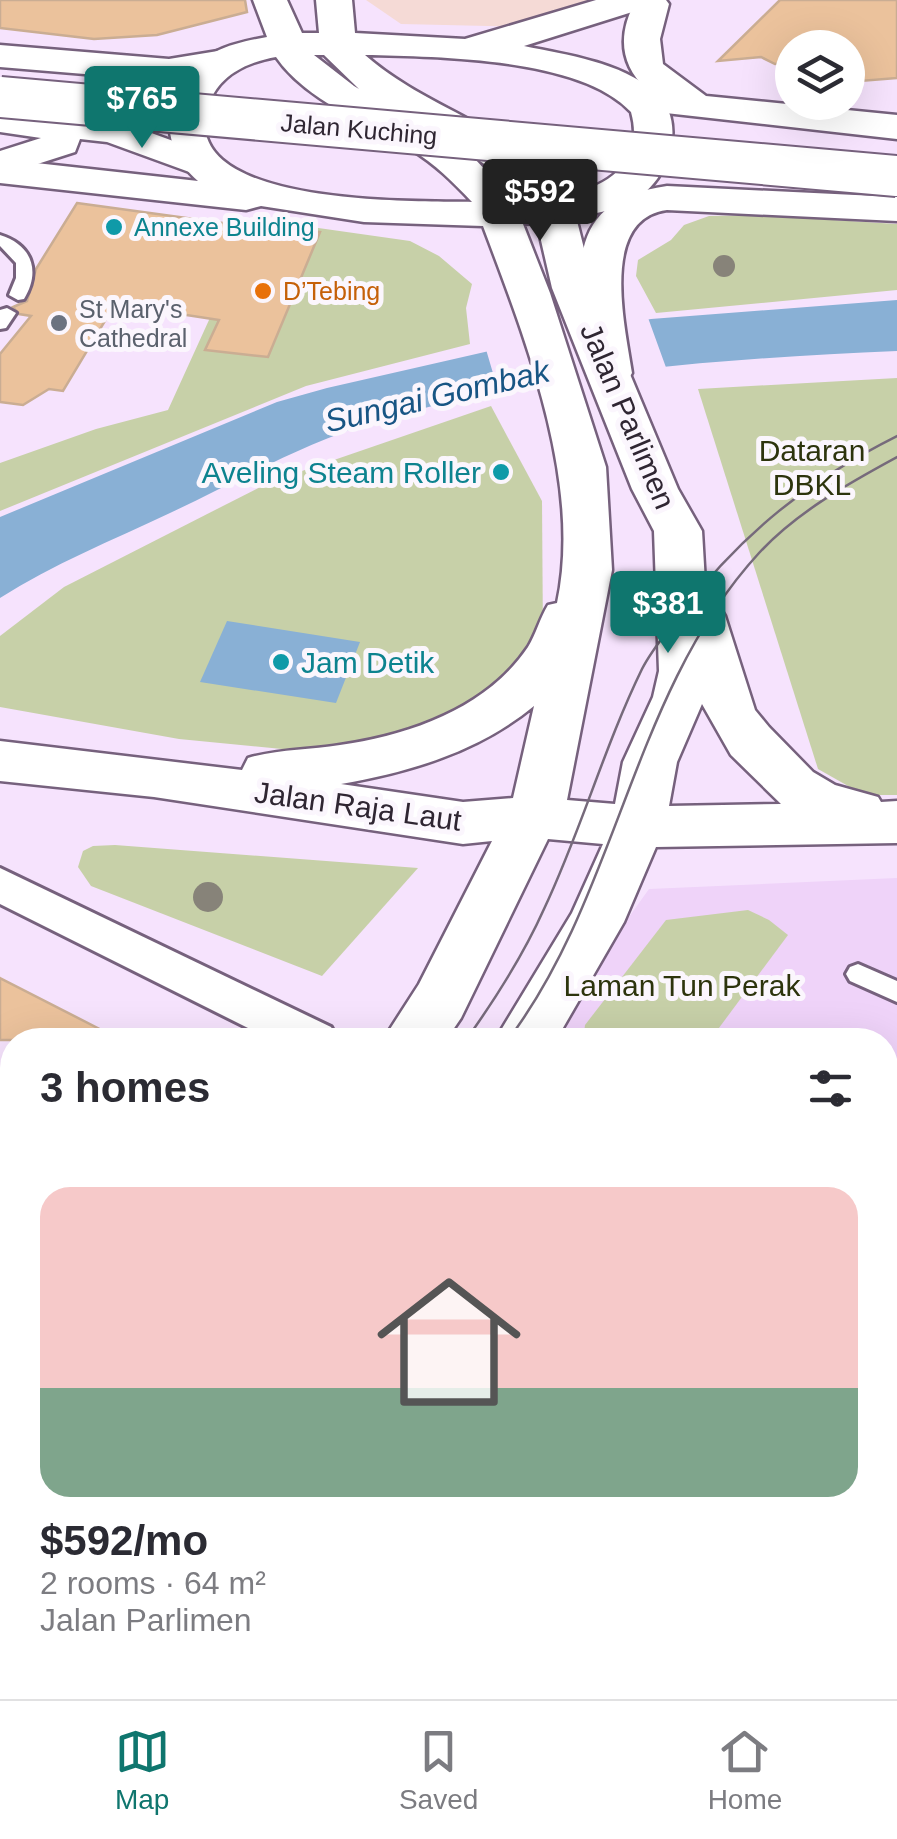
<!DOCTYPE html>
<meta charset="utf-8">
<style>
:root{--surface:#fff;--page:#f7f7f7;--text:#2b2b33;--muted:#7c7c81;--line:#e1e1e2;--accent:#0f766e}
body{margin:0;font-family:Helvetica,sans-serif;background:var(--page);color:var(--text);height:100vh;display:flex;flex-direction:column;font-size:38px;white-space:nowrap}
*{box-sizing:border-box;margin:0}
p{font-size:32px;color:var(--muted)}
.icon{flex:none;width:55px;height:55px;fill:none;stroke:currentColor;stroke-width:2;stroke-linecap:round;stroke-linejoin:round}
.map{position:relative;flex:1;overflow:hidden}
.side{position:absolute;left:0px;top:1028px;width:898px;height:672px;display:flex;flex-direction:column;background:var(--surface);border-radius:40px 40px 0 0;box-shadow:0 10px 40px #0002}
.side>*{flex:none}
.buttons{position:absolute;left:775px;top:30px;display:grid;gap:20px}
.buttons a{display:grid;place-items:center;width:90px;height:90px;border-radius:50%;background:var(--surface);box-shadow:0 10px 40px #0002;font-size:50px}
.price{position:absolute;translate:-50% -85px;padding:0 22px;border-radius:10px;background:var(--accent);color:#fff;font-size:32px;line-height:65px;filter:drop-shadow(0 2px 5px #0008)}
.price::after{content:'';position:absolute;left:50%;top:60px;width:30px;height:22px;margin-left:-15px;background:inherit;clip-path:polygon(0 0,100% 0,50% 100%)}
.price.selected{background:#222;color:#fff}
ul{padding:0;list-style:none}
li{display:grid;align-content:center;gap:20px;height:530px;padding:0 40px}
li span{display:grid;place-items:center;height:310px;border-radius:30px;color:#555}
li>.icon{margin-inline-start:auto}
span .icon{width:180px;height:180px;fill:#fffc;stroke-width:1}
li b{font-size:42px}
h2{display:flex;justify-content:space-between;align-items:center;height:120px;padding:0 40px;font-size:42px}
.dock{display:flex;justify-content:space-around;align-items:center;height:140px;border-top:2px solid var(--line);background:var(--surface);font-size:28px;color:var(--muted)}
.dock a{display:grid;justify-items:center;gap:5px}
.dock .selected{color:var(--accent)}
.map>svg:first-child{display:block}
</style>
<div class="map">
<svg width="897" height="1699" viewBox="0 0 897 1699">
<rect width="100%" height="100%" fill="#f6e3fd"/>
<g fill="#efd3f9">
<path d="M897 878V1315L885 1309V1040H541L649 889Z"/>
<path d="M885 1402 897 1408V1468L885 1494Z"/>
<path d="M12 1540V1688H774L765 1699H0V1549Z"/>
</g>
<path fill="#f5dad6" d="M366 0H604L530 27 401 24Z"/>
<g fill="#c7d0a8">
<path d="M756 215 897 224V290L656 313 636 276 638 260 671 240 684 225 709 216Z"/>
<path d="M255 219 410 241 439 256 472 284 466 308 470 344 306 386 0 511V463L96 429 168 410Z"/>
<path d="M897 378V795H864L818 769 698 389Z"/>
<path d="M491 406 542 501 543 642 492 697 409 742 343 755 179 739 0 707V636L64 587 270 482Z"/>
<path d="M115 845 418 868 322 976 91 886 78 867 83 851 93 846Z"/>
<path d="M748 910 769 920 788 935 710 1040H583L585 1025 666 920Z"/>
</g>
<g fill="#89b0d5">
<path d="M897 300V351C720 359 542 371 371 423 302 444 236 482 170 513 113 540 53 564 0 598V517L277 402 327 388 573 332 651 319Z"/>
<path d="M227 621 360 642 336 703 200 682Z"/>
</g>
<path fill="#f6e3fd" d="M647 315 668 373 577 381 500 397 485 346Z"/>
<g fill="#ebc29c" stroke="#caad93" stroke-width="2.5">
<path d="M0 0H245L247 12 157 35 94 39 0 28Z"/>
<path d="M780 0H897V78L848 82V48H792V62L775 64 761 57 718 61Z"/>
<path d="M77 203 260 228 261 225 320 232 268 357 205 350 219 320 115 304 63 391 49 389 23 405 0 402V354L31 316 19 314 13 307 27 301 36 269Z"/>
<path d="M0 978 121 1040H0Z"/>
</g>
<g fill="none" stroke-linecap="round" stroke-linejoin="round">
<defs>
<g id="lane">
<path d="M0 235C32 245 41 271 24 299L18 300 9 295 16 278V263L0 246Z"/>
<path d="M7 308 16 313 6 328 0 329V310Z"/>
<path d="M858 964 897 981V1002L850 981 846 974 850 967Z"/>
<path d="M273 1688H311L306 1699H268Z"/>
</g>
<g id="street">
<path d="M0 868 331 1027 338 1040H272L0 904Z"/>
<path d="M897 1518V1586L885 1591V1523Z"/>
<path d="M762 1688H831L836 1699H767Z"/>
</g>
<g id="secondary">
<path d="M253 0H287L302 33H319L316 0H352L355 33 465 39 596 0H650L645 8 524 46C567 55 621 62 655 92 688 120 670 179 636 199 618 209 596 214 576 217L594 288 678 489 702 531 706 600 718 604 725 616 755 710 769 727 813 772 835 785 878 797 881 802 897 801V843L656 847 624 922 556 1040H495L572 913 603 844 548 839 461 1018 446 1040H383L419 984 492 841 463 844 154 797 0 781V741L242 770 248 758C278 749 310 750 340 745 410 735 487 708 528 647 536 634 540 618 548 605L557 603C583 483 525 338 483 226L364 222 261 206 246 210 0 183V159L198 181C153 142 163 82 215 52 230 44 250 40 267 37ZM314 55H324L359 89 354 86ZM365 55C437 57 580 57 631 112 645 162 608 188 563 195 544 174 525 152 500 137 454 109 406 91 365 55ZM276 57C306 101 368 123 412 150 435 164 453 182 472 202 415 201 171 207 209 104 219 75 248 62 276 57ZM453 143 501 175 523 200H513L475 159ZM537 223 552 288 632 489 654 531 659 671 653 697 623 762 615 804 567 800 612 570 606 467 550 293 523 224ZM702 704 731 755 781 804 669 806 677 762ZM534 706 513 798 463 802 341 784C410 772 478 752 534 706Z"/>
<path d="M885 1298 897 1302V1364L885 1360Z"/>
<path d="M12 1354V1422L0 1427V1359Z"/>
<path d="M12 1457V1529L0 1534V1462Z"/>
</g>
<g id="highway">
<path d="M636 0H666L669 4 660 39 663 64 706 96 897 115V139L630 109 624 101 630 93 647 90C619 64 618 33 636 0Z"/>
<path d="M0 45 169 59 224 50 237 53 242 61 237 69 169 81 0 67Z"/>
<path d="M0 108 113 119 217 157 223 165 217 173 203 177 107 142 80 139 75 152 0 176V151L41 138 0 132Z"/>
<path d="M667 186 897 197V221L667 210C599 219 625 326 632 373L626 383 610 387 594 383C583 366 584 342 582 322 575 247 582 198 667 186Z"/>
</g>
</defs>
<use href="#lane" stroke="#76617d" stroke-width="6"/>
<use href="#street" stroke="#76617d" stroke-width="6"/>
<use href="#secondary" stroke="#76617d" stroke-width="5"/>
<use href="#highway" stroke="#76617d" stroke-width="5"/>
<use href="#lane" fill="#fff" fill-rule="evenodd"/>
<use href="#street" fill="#fff" fill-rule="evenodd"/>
<use href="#secondary" fill="#fff" fill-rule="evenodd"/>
<use href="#highway" fill="#fff" fill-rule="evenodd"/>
<g stroke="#766a7b" stroke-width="2.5">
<path d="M466 1040C496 998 523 956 544 909 581 831 604 747 642 669 652 649 668 631 681 613 741 534 809 480 897 436"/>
<path d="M508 1040C619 893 632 691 759 553 797 512 849 483 897 457"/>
<path d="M0 1441 12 1432"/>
<path d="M0 1476 12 1466"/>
</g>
<defs>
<path id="highway-bridge" d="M0 97 897 176"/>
</defs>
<use href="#highway-bridge" stroke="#76617d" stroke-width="44" stroke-linecap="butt"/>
<use href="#highway-bridge" stroke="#fff" stroke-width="40"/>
</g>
<g fill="#878379">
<circle cx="724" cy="266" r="11"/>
<circle cx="208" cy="897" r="15"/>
</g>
<g fill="#0f9aa8" stroke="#fbf6fd" stroke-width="4">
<circle cx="114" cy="227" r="10"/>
<circle cx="501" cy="472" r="10"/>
<circle cx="281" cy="662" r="10"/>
</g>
<circle fill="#e8710a" stroke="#fbf6fd" stroke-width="4" cx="263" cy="291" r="10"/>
<circle fill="#6b7280" stroke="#fbf6fd" stroke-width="4" cx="59" cy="323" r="10"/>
<g text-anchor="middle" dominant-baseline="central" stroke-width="10" stroke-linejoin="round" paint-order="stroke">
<g font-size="25" fill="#2f2632" stroke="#fbf6fd">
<text transform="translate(359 129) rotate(5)">Jalan Kuching</text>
</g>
<g font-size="25" fill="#0d838f" stroke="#fbf6fd" text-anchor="start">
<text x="134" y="227">Annexe Building</text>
</g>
<g font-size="25" fill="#c56008" stroke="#fbf6fd" text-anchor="start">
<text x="283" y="291">D’Tebing</text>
</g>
<g font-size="25" fill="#5b616d" stroke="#fbf6fd" text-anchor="start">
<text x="79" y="309">St Mary's<tspan x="79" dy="29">Cathedral</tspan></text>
</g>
<g font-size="30" fill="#2f2632" stroke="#fbf6fd">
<text transform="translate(628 416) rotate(67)">Jalan Parlimen</text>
<text transform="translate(358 806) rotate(8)">Jalan Raja Laut</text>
</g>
<g font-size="30" fill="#2d340d" stroke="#fbf6fd">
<text x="812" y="450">Dataran<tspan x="812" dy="34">DBKL</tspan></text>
<text x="682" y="985">Laman Tun Perak</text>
</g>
<g font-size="30" fill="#0d838f" stroke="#fbf6fd" text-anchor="end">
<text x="481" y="472">Aveling Steam Roller</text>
<text x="301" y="662" text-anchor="start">Jam Detik</text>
</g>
<g font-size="32" font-style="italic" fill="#185584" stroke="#fbf6fd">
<text transform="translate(437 396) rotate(-13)">Sungai Gombak</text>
</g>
</g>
</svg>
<div class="buttons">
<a><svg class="icon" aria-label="layers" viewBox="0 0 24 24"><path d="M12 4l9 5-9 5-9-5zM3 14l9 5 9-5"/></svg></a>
</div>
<b class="price" style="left:142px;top:151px">$765</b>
<b class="price selected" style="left:540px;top:244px">$592</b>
<b class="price" style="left:668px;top:656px">$381</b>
<section class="side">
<h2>3 homes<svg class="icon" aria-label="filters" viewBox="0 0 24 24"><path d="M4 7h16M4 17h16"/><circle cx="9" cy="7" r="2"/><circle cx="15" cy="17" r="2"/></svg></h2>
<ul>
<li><span style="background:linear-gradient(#f6c9c9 65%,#7fa58c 0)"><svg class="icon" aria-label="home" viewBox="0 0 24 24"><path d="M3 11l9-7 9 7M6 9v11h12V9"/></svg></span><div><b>$592/mo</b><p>2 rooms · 64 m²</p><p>Jalan Parlimen</p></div></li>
</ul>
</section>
</div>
<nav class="dock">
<a class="selected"><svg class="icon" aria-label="map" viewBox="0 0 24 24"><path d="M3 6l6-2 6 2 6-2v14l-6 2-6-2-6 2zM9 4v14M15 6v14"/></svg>Map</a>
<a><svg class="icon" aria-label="saved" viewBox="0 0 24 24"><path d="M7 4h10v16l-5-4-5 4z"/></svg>Saved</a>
<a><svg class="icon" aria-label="home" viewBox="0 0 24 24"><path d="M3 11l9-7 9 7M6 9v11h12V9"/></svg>Home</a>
</nav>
